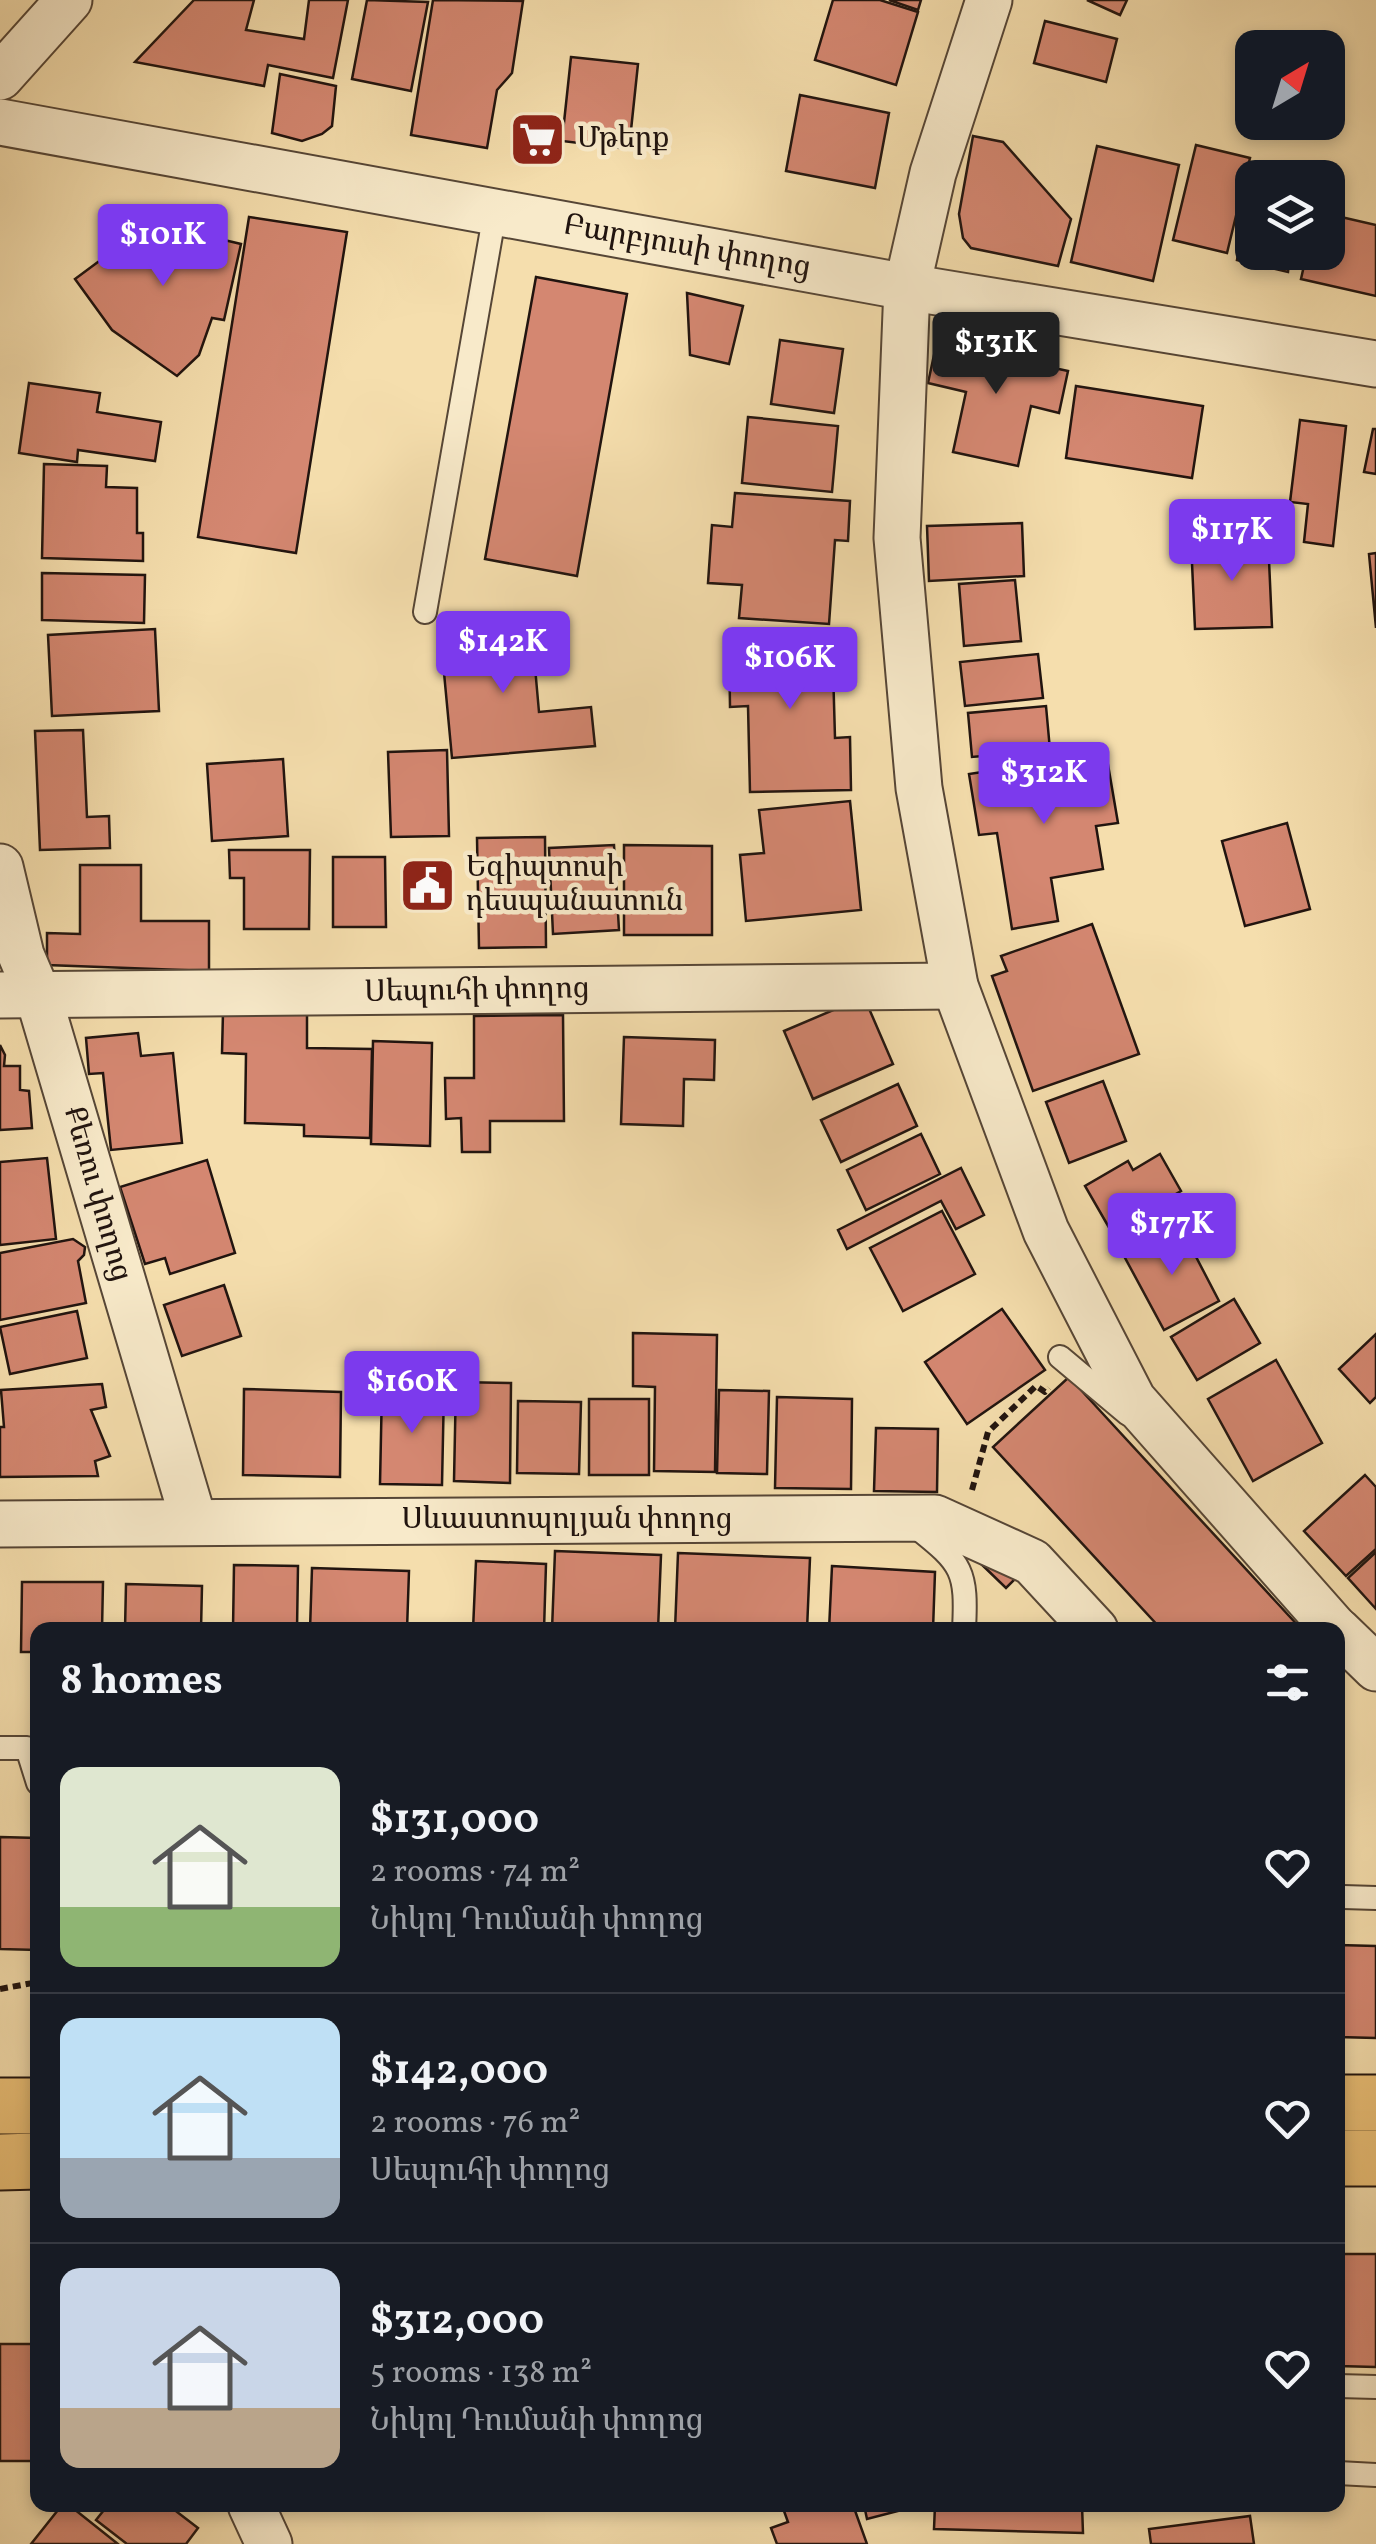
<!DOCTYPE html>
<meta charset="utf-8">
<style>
:root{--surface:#171b24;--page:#242831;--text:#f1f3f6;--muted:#9ea1a6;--line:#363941;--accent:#7c3aed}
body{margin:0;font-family:Vollkorn,"Noto Serif Armenian",serif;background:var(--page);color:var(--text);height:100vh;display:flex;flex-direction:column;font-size:38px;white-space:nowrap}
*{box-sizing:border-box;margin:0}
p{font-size:32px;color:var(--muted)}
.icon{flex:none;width:55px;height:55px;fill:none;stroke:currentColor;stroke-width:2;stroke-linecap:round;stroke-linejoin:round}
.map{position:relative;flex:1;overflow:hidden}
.sheet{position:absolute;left:30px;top:1622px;width:1315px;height:890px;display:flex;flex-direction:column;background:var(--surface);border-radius:20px;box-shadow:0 5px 15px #0003}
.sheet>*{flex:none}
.needle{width:65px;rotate:38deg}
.controls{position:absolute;left:1235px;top:30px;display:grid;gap:20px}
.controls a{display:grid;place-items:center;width:110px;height:110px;border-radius:20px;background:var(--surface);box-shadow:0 5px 15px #0003;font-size:50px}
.price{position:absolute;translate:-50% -85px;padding:0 22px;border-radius:10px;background:var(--accent);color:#fff;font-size:32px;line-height:65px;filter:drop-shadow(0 2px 5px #0008)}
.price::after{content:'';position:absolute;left:50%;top:60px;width:30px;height:22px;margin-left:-15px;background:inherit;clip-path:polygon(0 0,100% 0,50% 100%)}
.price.current{background:#222;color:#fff}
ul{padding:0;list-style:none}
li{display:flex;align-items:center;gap:30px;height:250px;padding:0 30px}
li+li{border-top:2px solid var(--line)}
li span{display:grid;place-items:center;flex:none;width:280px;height:200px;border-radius:20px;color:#555}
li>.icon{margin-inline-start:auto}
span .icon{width:120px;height:120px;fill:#fffc;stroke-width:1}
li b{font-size:42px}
h2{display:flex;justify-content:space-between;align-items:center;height:120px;padding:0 30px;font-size:42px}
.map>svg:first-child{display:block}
</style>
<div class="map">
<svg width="1376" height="2544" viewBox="0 0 1376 2544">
<rect width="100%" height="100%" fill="#f5dead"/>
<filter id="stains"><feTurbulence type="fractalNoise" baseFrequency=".002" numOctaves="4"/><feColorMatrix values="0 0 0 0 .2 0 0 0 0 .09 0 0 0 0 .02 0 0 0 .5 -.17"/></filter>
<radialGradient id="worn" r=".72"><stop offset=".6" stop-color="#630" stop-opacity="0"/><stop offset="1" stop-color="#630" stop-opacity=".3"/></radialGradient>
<g fill="#d48771" stroke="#21140f" stroke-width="2.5">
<path d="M194 0H254L246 30 304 39 309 0H348L333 78 268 65 264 86 135 62Z"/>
<path d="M367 0 428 2 411 91 352 79Z"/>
<path d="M433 0 523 1 512 73 497 90 487 148 411 135Z"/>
<path d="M833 0H880L918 12 896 85 815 60Z"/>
<path d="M889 0H921L918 10Z"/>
<path d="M1087 0H1127L1120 15Z"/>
<path d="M1045 21 1117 39 1106 82 1034 63Z"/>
<path d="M571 57 638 64 629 149 562 141Z"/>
<path d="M280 74 336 86 332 126 322 134 302 141 272 133Z"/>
<path d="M800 95 889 113 875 188 786 171Z"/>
<path d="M973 136 1003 142 1071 219 1058 266 971 248 963 238 959 214Z"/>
<path d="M1196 145 1250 158 1227 253 1173 240Z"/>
<path d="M1097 146 1179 165 1153 281 1071 262Z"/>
<path d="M1255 165 1302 175V178H1253Z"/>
<path d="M1252 179V252H1290L1288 272 1237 260Z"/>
<path d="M152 208 165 226 241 244 224 320 212 318 199 355 177 376 112 330 75 279 133 236 123 220Z"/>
<path d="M1328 214 1376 225V296L1301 279 1307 252H1328Z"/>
<path d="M249 217 347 232 296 553 198 537Z"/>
<path d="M536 277 627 294 577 576 485 559Z"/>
<path d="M687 293 743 306 729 364 690 355Z"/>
<path d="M990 339 1017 344 1013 359 1068 371 1059 413 1031 406 1018 466 953 452 966 392 928 383 937 341 987 353Z"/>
<path d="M780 340 843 349 834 413 771 404Z"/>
<path d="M29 383 100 393 97 412 161 422 155 461 78 450 77 462 19 453Z"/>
<path d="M1076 386 1203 406 1192 478 1066 458Z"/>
<path d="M748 417 838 426 832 492 742 483Z"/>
<path d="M1300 420 1346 426 1333 546 1304 542 1308 504 1290 502Z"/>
<path d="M1373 429H1376V474L1364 472Z"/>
<path d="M44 464 107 466 106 487 137 488V533H143V561L42 558Z"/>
<path d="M735 493 850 501 848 541 835 540 829 624 739 618 742 585 708 583 712 525 732 527Z"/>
<path d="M1022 523 1024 576 929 581 927 526Z"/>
<path d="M1268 538 1272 627 1195 629 1191 541Z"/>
<path d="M1376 553V628L1369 554Z"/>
<path d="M42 573 145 575 144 623 42 620Z"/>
<path d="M1015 580 1021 641 964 646 959 584Z"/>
<path d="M531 622 539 712 591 707 595 746 452 758 440 630Z"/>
<path d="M155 629 159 711 52 716 48 635Z"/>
<path d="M832 633 835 738 850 737 851 790 750 792 748 706 730 707 729 635Z"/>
<path d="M1038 654 1043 698 965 706 960 662Z"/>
<path d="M1046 706 1050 750 972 757 968 713Z"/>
<path d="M83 730 87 817 109 816 110 848 40 850 35 731Z"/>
<path d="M447 750 449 836 391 837 388 752Z"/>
<path d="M1106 753 1118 823 1096 826 1103 869 1051 878 1058 921 1012 929 997 833 979 835 969 774Z"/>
<path d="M283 759 288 836 212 841 207 764Z"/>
<path d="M850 801 861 910 746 921 740 855 764 853 759 810Z"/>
<path d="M1287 823 1310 909 1245 926 1222 841Z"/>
<path d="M545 837 546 947 479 948 477 838Z"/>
<path d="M614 845 619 930 553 934 549 848Z"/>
<path d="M624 845 712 846V935H624Z"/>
<path d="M229 850H310L309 929H244V878H230Z"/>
<path d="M333 857H385L386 927H333Z"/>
<path d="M80 865H141V921H209V971L47 965V933L80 934Z"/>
<path d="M1092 924 1139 1054 1033 1091 992 976 1007 971 1001 956Z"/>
<path d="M864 997 893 1064 813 1099 784 1031Z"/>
<path d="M223 1012 307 1014V1048L372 1049 370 1138 304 1136V1125L245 1123 246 1054 222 1053Z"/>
<path d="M563 1015 564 1121H490V1152H462L461 1118 446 1119 445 1078H474V1016Z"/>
<path d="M138 1033 141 1056 173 1053 182 1143 111 1150 103 1073 89 1074 86 1038Z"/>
<path d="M624 1037 715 1040 714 1080 684 1079 683 1126 621 1124Z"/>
<path d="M373 1041 432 1043 430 1146 371 1144Z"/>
<path d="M0 1045 5 1055 4 1066H20V1090L29 1091 32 1128 0 1130Z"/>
<path d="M1103 1081 1126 1141 1069 1163 1046 1102Z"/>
<path d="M898 1084 917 1126 841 1162 821 1120Z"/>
<path d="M921 1134 940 1174 866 1210 847 1170Z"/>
<path d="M1160 1154 1181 1191 1111 1231 1085 1186 1128 1161 1133 1170Z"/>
<path d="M47 1158 56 1239 0 1245V1162Z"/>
<path d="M207 1160 235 1253 170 1274 165 1258 145 1264 120 1187Z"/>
<path d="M961 1168 984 1215 956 1229 941 1201 847 1249 838 1230Z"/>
<path d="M942 1211 975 1274 903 1311 870 1248Z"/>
<path d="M1180 1226 1219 1301 1164 1330 1124 1256Z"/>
<path d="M73 1239 85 1247 84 1255 78 1261 86 1303 0 1320V1253Z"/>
<path d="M224 1285 241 1336 182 1356 164 1305Z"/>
<path d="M1234 1299 1260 1343 1197 1380 1171 1337Z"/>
<path d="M1002 1309 1045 1370 967 1424 925 1362Z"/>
<path d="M77 1311 87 1358 10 1374 0 1327Z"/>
<path d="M633 1333 717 1335 715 1472 654 1471 655 1387 633 1386Z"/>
<path d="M1376 1334V1397L1370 1403 1339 1369Z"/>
<path d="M1276 1360 1322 1443 1253 1481 1208 1399Z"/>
<path d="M1069 1377 1302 1630H1162L993 1447Z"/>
<path d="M456 1382 511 1383 510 1483 454 1481Z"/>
<path d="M102 1384 106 1407 91 1410 110 1456 95 1461 98 1476 0 1477V1427H4L1 1390Z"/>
<path d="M382 1387 444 1389 442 1485 380 1484Z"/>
<path d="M244 1389 341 1392 340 1477 243 1475Z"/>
<path d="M719 1390 769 1391 767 1474 717 1473Z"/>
<path d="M777 1397 852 1399 851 1489 775 1488Z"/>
<rect x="589" y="1399" width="60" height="76"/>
<path d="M518 1401 581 1402 579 1474 517 1473Z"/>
<path d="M876 1428 938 1429 937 1492 874 1491Z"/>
<path d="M1365 1475 1376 1487V1549L1346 1576 1304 1531Z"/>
<path d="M555 1551 661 1555 658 1630H552Z"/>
<path d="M1376 1552V1609L1348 1578Z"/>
<path d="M678 1553 810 1558 807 1630H675Z"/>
<path d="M976 1559 1019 1575 1006 1588Z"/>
<path d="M476 1561 546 1564 544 1630H473Z"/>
<path d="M234 1565 298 1566 297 1630H233Z"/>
<path d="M832 1566 935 1572 933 1630H829Z"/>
<path d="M312 1568 409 1571 407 1630H310Z"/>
<path d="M22 1582H103L102 1630H38V1652H21Z"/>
<path d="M126 1584 202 1586 201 1630H125Z"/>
<path d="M0 1837 38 1838V1950L0 1949Z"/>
<path d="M1338 1945 1376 1946V2038L1338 2037Z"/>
<path d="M1338 2254H1376V2367L1338 2366Z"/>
<rect x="0" y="2344" width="38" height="117"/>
<path d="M62 2505H69L118 2544H31Z"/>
<path d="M108 2505H168L198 2528 186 2544H127L96 2520Z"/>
<path d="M801 2505H853L867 2544H777L771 2528 788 2522 784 2511Z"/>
<path d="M864 2505H921L867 2519Z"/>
<path d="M935 2505H1082L1083 2533 934 2529Z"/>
<path d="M1250 2516 1254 2544H1151L1149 2529Z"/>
</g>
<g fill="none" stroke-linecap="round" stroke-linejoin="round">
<defs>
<g id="lane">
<path d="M425 612 495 212"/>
<path d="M1060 1357 1128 1414"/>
<path d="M916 1527C963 1564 967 1571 964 1630"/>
<path d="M0 1748H27L38 1783"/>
<path d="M1343 1897 1376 1898"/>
<path d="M1338 2386 1376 2387"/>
<path d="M1338 2473 1376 2475"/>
</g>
<g id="street">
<path d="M989 0 933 173 907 287 897 538 919 788 955 986 1046 1231 1133 1400 1336 1630"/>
<path d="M0 77 69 0"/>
<path d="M0 122 907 287 1376 364"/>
<path d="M0 867 21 955 38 995 194 1522"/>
<path d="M0 995 955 986"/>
<path d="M0 1524 935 1518 1032 1562 1095 1630"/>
<path d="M1338 1631 1376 1668"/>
<path d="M251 2505 269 2544"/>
</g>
<g id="primary">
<path d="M1338 2103H1376"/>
<path d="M0 2106H38"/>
<path d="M1338 2158H1376"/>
<path d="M0 2162 38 2161"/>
</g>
</defs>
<use href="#lane" stroke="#564636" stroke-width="26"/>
<use href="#street" stroke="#564636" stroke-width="49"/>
<use href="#primary" stroke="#21140f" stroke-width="59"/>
<g stroke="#21140f" stroke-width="6" stroke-dasharray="8 5" stroke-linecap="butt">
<path d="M972 1490 988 1432 1036 1386 1045 1392 1049 1388"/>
<path d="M0 1989 38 1982"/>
</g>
<use href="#lane" stroke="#f8eaca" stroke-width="22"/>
<use href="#street" stroke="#f8eaca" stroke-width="45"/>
<use href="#primary" stroke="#eabf76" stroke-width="55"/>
</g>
<defs>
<symbol id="supermarket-square" viewBox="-11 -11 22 22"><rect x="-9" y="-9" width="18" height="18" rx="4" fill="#8f2418" stroke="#f8eaca"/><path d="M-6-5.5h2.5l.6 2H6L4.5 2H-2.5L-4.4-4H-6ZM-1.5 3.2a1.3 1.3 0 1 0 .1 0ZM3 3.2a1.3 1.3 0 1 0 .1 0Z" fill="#fff"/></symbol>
<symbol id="civic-square" viewBox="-11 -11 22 22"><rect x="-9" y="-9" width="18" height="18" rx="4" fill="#8f2418" stroke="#f8eaca"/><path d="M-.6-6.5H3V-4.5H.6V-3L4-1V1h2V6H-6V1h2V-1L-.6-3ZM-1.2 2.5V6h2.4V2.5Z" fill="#fff"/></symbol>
</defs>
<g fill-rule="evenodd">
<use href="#supermarket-square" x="506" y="108" width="63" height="63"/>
<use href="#civic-square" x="396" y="854" width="63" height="63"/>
</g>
<g text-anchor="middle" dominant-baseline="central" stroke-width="9" stroke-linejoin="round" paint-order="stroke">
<g font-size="30" fill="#21140f" stroke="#f8eaca" text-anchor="start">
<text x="577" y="139">Մթերք</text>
<text x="466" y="868">Եգիպտոսի<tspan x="466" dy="34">դեսպանատուն</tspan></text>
</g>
<g font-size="30" fill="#21140f" stroke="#f8eaca">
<text transform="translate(687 247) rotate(10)">Բարբյուսի փողոց</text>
<text transform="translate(477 991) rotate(-1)">Սեպուհի փողոց</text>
<text transform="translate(97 1194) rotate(74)">Քեռու փողոց</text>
<text x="567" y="1520">Սևաստոպոլյան փողոց</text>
</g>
</g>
<rect width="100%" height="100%" filter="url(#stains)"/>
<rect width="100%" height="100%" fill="url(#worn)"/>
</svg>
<div class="controls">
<a><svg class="needle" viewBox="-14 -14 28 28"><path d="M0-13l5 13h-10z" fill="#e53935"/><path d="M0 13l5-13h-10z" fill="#9ea1a6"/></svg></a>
<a><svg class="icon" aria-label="layers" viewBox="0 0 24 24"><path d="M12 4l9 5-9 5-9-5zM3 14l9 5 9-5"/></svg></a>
</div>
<b class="price" style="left:163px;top:289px">$101K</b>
<b class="price current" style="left:996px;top:397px">$131K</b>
<b class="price" style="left:1232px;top:584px">$117K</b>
<b class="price" style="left:503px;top:696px">$142K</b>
<b class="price" style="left:790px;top:712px">$106K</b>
<b class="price" style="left:1044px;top:827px">$312K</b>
<b class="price" style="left:1172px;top:1278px">$177K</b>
<b class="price" style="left:412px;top:1436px">$160K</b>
<section class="sheet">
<h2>8 homes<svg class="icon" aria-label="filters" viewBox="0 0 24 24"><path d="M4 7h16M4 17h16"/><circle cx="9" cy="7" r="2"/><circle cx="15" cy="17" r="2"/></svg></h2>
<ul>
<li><span style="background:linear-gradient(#dfe7d0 70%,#8fb573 0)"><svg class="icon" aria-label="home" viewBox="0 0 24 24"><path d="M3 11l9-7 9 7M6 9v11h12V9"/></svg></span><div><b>$131,000</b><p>2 rooms · 74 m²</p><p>Նիկոլ Դումանի փողոց</p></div><svg class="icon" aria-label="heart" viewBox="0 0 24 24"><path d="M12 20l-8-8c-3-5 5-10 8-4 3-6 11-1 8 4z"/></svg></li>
<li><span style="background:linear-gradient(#bfe0f5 70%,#9aa5b1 0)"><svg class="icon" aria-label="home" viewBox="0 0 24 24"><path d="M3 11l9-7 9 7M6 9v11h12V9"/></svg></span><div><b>$142,000</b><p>2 rooms · 76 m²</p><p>Սեպուհի փողոց</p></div><svg class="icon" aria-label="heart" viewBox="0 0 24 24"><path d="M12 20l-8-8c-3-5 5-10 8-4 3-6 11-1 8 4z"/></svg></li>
<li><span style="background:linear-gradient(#c9d6e8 70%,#b9a48a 0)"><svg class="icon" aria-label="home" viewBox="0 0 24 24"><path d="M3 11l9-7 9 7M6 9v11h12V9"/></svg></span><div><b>$312,000</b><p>5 rooms · 138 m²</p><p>Նիկոլ Դումանի փողոց</p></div><svg class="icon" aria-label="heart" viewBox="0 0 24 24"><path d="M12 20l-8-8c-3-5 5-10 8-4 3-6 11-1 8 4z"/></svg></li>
</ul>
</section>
</div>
